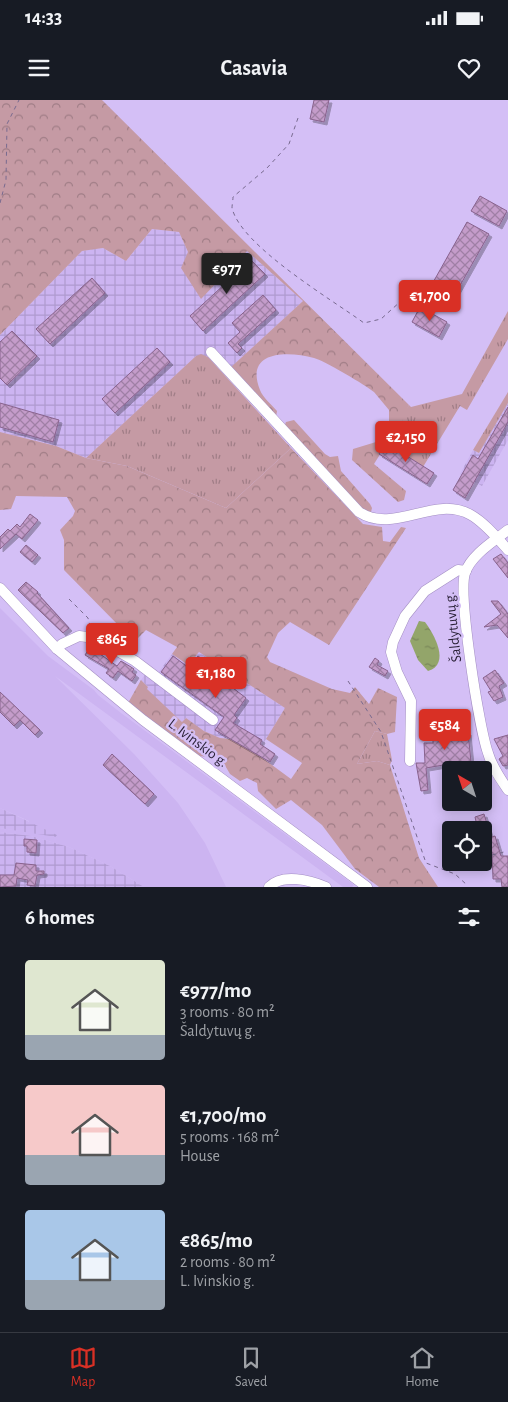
<!DOCTYPE html>
<meta charset="utf-8">
<style>
:root{--surface:#171b24;--page:#242831;--text:#f1f3f6;--muted:#9ea1a6;--line:#363941;--accent:#d93025}
body{margin:0;font-family:"Alegreya Sans",sans-serif;background:var(--page);color:var(--text);height:100vh;display:flex;flex-direction:column;font-size:19px;white-space:nowrap}
*{box-sizing:border-box;margin:0}
p{font-size:16px;color:var(--muted)}
.icon{flex:none;width:28px;height:28px;fill:none;stroke:currentColor;stroke-width:2;stroke-linecap:round;stroke-linejoin:round}
.map{position:relative;height:787px;overflow:hidden}
.side{display:flex;flex-direction:column;background:var(--surface);flex:1}
.side>*{flex:none}
.needle{width:32px;rotate:321deg}
.controls{position:absolute;left:442px;top:661px;display:grid;gap:10px}
.controls a{display:grid;place-items:center;width:50px;height:50px;border-radius:5px;background:var(--surface);box-shadow:0 2px 12px #0003;font-size:25px}
.price{position:absolute;translate:-50% -42px;padding:0 11px;border-radius:5px;background:var(--accent);color:#fff;font-size:16px;line-height:32px;filter:drop-shadow(0 1px 2px #0008)}
.price::after{content:'';position:absolute;left:50%;top:30px;width:15px;height:11px;margin-left:-8px;background:inherit;clip-path:polygon(0 0,100% 0,50% 100%)}
.price.on{background:#222;color:#fff}
ul{padding:0;list-style:none}
li{display:flex;align-items:center;gap:15px;height:125px;padding:0 25px}
li span{display:grid;place-items:center;flex:none;width:140px;height:100px;border-radius:5px;color:#555}
li>.icon{margin-inline-start:auto}
span .icon{width:60px;height:60px;fill:#fffc;stroke-width:1}
li b{font-size:21px}
h2{display:flex;justify-content:space-between;align-items:center;height:60px;padding:0 25px;font-size:21px}
.status{display:flex;justify-content:space-between;align-items:center;height:35px;padding:0 25px;background:var(--surface);direction:ltr}
.status svg{height:14px;fill:currentColor}
header{display:flex;justify-content:space-between;align-items:center;height:65px;padding:0 25px;background:var(--surface);font-size:22px;font-weight:700}
.tabs{display:flex;justify-content:space-around;align-items:center;height:70px;border-top:1px solid var(--line);background:var(--surface);font-size:14px;color:var(--muted)}
.tabs a{display:grid;justify-items:center;gap:2px}
.tabs .on{color:var(--accent)}
.map>svg:first-child{display:block}
</style>
<div class="status"><b>14:33</b><svg viewBox="0 0 49 12"><path d="M0 12V9h3v3zM5 12V6h3v6zM10 12V3h3v9zM15 12V0h3v12zM26 1h20v11H26zM47 4h2v5h-2z"/></svg></div>
<header><svg class="icon" aria-label="menu" viewBox="0 0 24 24"><path d="M4 6h16M4 12h16M4 18h16"/></svg>Casavia<svg class="icon" aria-label="heart" viewBox="0 0 24 24"><path d="M12 20l-8-8c-3-5 5-10 8-4 3-6 11-1 8 4z"/></svg></header>
<div class="map">
<svg width="508" height="787" viewBox="0 0 508 787">
<defs>
<pattern id="industrial-grid" width="8" height="8" patternUnits="userSpaceOnUse" patternTransform="scale(1.25)"><rect width="8" height="8" fill="#ccb4f1"/><path d="M0 4h8M4 0v8" fill="none" stroke="#af9acf"/></pattern>
<pattern id="grass-tufts" width="24" height="20" patternUnits="userSpaceOnUse" patternTransform="scale(1.25)"><rect width="24" height="20" fill="#c59aa4"/><path d="M3 7l-1-3M5 7V3M7 7l1-3M15 17l-1-3M17 17v-4M19 17l1-3" fill="none" stroke="#a07d86"/></pattern>
<pattern id="forest-crowns" width="20" height="18" patternUnits="userSpaceOnUse" patternTransform="scale(1.25)"><rect width="20" height="18" fill="#c59aa4"/><path d="M2 6a3 3 0 1 1 6 0M12 15a3 3 0 1 1 6 0" fill="none" stroke="#a07d86"/></pattern>
<pattern id="water-ripples" width="26" height="14" patternUnits="userSpaceOnUse" patternTransform="scale(1.25)"><rect width="26" height="14" fill="#93a56a"/><path d="M2 4q2-2 4 0t4 0M15 11q2-2 4 0t4 0" fill="none" stroke="#788658"/></pattern>
<pattern id="building-cross-hatch" width="8" height="8" patternUnits="userSpaceOnUse" patternTransform="scale(1.25)"><rect width="8" height="8" fill="#c49cca"/><path d="M0 0l8 8M0 8l8-8" fill="none" stroke="#9f7fa5"/></pattern>
<filter id="shadow"><feDropShadow dx="3" dy="3" stdDeviation="0" flood-color="#0004"/></filter>
</defs>
<rect width="100%" height="100%" fill="#d4bff6"/>
<path fill="#ccb4f1" d="M0 508 48 556 94 590 98 595 121 613 354 785 352 787H343L55 576 134 654 178 703 205 743 226 787H144L110 766 69 747 31 736 0 732V728L29 732V721L0 708Z"/>
<g fill="url(#industrial-grid)">
<path d="M152 129 179 132 188 152 247 151 303 201 224 274 208 257 196 256 86 358 56 346 0 332V235L82 151 103 148 126 161Z"/>
<path d="M508 303V340L482 386 460 374 473 350 479 353Z"/>
<path d="M199 552 285 608 257 654 230 639 220 638 204 631 186 618 182 622 146 589 148 587 141 580 150 568 158 573 172 554 188 565Z"/>
<path d="M0 708 57 735 56 737 0 728Z"/>
<path d="M0 732 31 736 69 747 110 766 144 787H0Z"/>
</g>
<g fill="url(#grass-tufts)">
<path d="M508 211V239L467 310 460 306 423 367 386 343 409 305 411 307 462 294Z"/>
<path d="M201 254 208 257 291 348 226 408 127 366 86 358 196 256Z"/>
<path d="M508 292V303L479 353 473 350Z"/>
<path d="M375 631 387 634 392 660 390 665 377 661 357 664Z"/>
</g>
<g fill="url(#forest-crowns)">
<path d="M0 0H102L409 305 402 321 389 324V310C384 304 379 298 374 292 367 286 323 260 314 258 288 251 244 250 260 290 263 298 272 305 277 311L276 317 230 268 303 201 247 151 201 199 181 168 188 152 179 132 152 129 126 161 103 148 82 151 0 235Z"/>
<path d="M294 320 325 354 330 357 338 356 341 371 370 404 372 408 371 412 364 411 284 327 286 322Z"/>
<path d="M387 331 394 332 374 364 406 391 404 400 398 402 352 360 353 349 376 342Z"/>
<path d="M0 332 56 346 86 358 127 366 226 408 291 348 363 424 382 427 383 441 390 442 401 427 406 428 329 545 290 522 278 533 267 557 270 562 332 589 350 593 355 587 369 604 378 588 397 597 395 632 387 634 375 631 357 664 377 661 390 665 419 758 438 787H379L355 769 322 725 291 700 276 709 258 691 257 683 247 678 240 681 230 674 223 662 214 657 197 656 128 603 141 580 148 587 147 589 182 622 186 618 204 631 220 638 230 639 257 654 291 679 302 663 266 639 285 608 199 552 188 565 172 554 177 547 146 530 137 539 123 530 64 470V440L60 430 73 416 75 411 67 397 16 396 11 409 0 410Z"/>
</g>
<path fill="url(#water-ripples)" d="M419 521 425 522C434 534 451 564 428 571L418 560 410 541Z"/>
<g fill="url(#building-cross-hatch)" stroke="#88628d" filter="url(#shadow)">
<path d="M314 0H329L324 22 310 19Z"/>
<path d="M480 96 507 111 499 126 471 111Z"/>
<path d="M467 122 489 134 453 198 431 186Z"/>
<path d="M251 160 265 174 203 231 190 216Z"/>
<path d="M92 178 105 193 50 244 36 229Z"/>
<path d="M263 195 276 210 238 244 242 248 237 253 228 243 240 232 232 223Z"/>
<path d="M420 207 447 222 439 237 412 222Z"/>
<path d="M12 231 37 256 7 285 0 278V242Z"/>
<path d="M157 248 170 262 115 313 102 299Z"/>
<path d="M0 303 59 320 53 342 0 327Z"/>
<path d="M508 307V322L465 398 453 390 473 355 478 359Z"/>
<path d="M386 343 434 373 427 384 379 354Z"/>
<path d="M30 414 38 420 34 425 22 439 16 434 0 449V437L8 429 10 431 17 424 20 427Z"/>
<path d="M26 445 38 455 32 462 20 452Z"/>
<path d="M501 454 508 463V478L493 459Z"/>
<path d="M26 482 38 492 37 493 69 528 63 533 18 490Z"/>
<path d="M491 501H498L508 514V538L497 525 484 527 501 514Z"/>
<path d="M90 547 117 566 121 561 131 567 134 569 132 572 136 575 132 581 118 571 113 578 106 573 109 569 85 555Z"/>
<path d="M173 556 189 568 198 556 220 572 223 568 235 577 229 585 246 598 234 615 237 618 233 623 262 640 260 644 275 654 270 662 215 630 224 617 161 572Z"/>
<path d="M375 558 379 561 377 565 388 571 385 576 369 567Z"/>
<path d="M495 570 504 583 499 586 503 597 494 601 488 592 491 591 483 578Z"/>
<path d="M0 592 40 630 35 635 20 620 14 626 0 612Z"/>
<path d="M459 623 461 633 468 632 471 662 464 664 466 670H457L455 663 426 668 428 690 421 691 416 663H425L424 643H433V625H440V627Z"/>
<path d="M508 635V665L503 666 499 659 503 656 494 639Z"/>
<path d="M112 654 154 694 145 704 103 665Z"/>
<path d="M484 714 491 737 495 736 501 756H508V787H502L501 779H493L492 752 489 754 484 738V730L480 726H477L475 717Z"/>
<path d="M24 739 37 740 36 753 27 752V746H24Z"/>
<path d="M16 763 36 765V771H44V774L37 775 35 786 27 785 28 780 17 778 16 786 0 787V775H14Z"/>
</g>
<g fill="none" stroke-linecap="round" stroke-linejoin="round">
<defs>
<g id="minor">
<path d="M211 252 359 412C395 435 434 394 471 415 485 423 497 438 508 450"/>
<path d="M508 430C494 441 471 455 465 473 458 495 479 628 488 653 492 667 500 678 508 690"/>
<path d="M0 488 57 549 143 620 367 787"/>
<path d="M57 549 62 544 79 536 95 538 135 561 213 620"/>
<path d="M410 661 411 601 397 572 391 552 393 542 405 516 425 491 458 470 466 471"/>
<path d="M269 787C282 773 310 780 326 787"/>
</g>
</defs>
<use href="#minor" stroke="#a48fc4" stroke-width="11"/>
<g stroke="#786a8f" stroke-width="1" stroke-dasharray="4 4" stroke-linecap="butt">
<path d="M298 18 289 44 267 68 233 97C233 100 232 105 232 108 241 146 331 199 364 223L381 219 401 201"/>
<path d="M0 103 6 80 7 24 19 0"/>
<path d="M69 499 88 518 91 529"/>
<path d="M348 581 381 632 426 763 455 774 467 785"/>
<path d="M484 757 504 752"/>
<path d="M446 771 456 762"/>
</g>
<use href="#minor" stroke="#fff" stroke-width="10"/>
</g>
<g text-anchor="middle" dominant-baseline="central" stroke-width="5" stroke-linejoin="round" paint-order="stroke">
<g font-size="15" fill="#271f34" stroke="#d4bff6">
<text transform="translate(453 527) rotate(-96)">Šaldytuvų g.</text>
<text transform="translate(198 643) rotate(37)">L. Ivinskio g.</text>
</g>
</g>
</svg>
<div class="controls">
<a><svg class="needle" viewBox="-14 -14 28 28"><path d="M0-13l5 13h-10z" fill="#e53935"/><path d="M0 13l5-13h-10z" fill="#9ea1a6"/></svg></a>
<a><svg class="icon" aria-label="locate" viewBox="0 0 24 24"><circle cx="12" cy="12" r="6"/><path d="M12 2v4M12 18v4M2 12h4M18 12h4"/></svg></a>
</div>
<b class="price on" style="left:227px;top:195px">€977</b>
<b class="price" style="left:430px;top:222px">€1,700</b>
<b class="price" style="left:406px;top:363px">€2,150</b>
<b class="price" style="left:112px;top:565px">€865</b>
<b class="price" style="left:216px;top:599px">€1,180</b>
<b class="price" style="left:445px;top:651px">€584</b>
</div>
<section class="side">
<h2>6 homes<svg class="icon" aria-label="filters" viewBox="0 0 24 24"><path d="M4 7h16M4 17h16"/><circle cx="9" cy="7" r="2"/><circle cx="15" cy="17" r="2"/></svg></h2>
<ul>
<li><span style="background:linear-gradient(#dfe7d0 75%,#9aa5b1 0)"><svg class="icon" aria-label="home" viewBox="0 0 24 24"><path d="M3 11l9-7 9 7M6 9v11h12V9"/></svg></span><div><b>€977/mo</b><p>3 rooms · 80 m²</p><p>Šaldytuvų g.</p></div></li>
<li><span style="background:linear-gradient(#f6c9c9 70%,#9aa5b1 0)"><svg class="icon" aria-label="home" viewBox="0 0 24 24"><path d="M3 11l9-7 9 7M6 9v11h12V9"/></svg></span><div><b>€1,700/mo</b><p>5 rooms · 168 m²</p><p>House</p></div></li>
<li><span style="background:linear-gradient(#a9c7e8 70%,#9aa5b1 0)"><svg class="icon" aria-label="home" viewBox="0 0 24 24"><path d="M3 11l9-7 9 7M6 9v11h12V9"/></svg></span><div><b>€865/mo</b><p>2 rooms · 80 m²</p><p>L. Ivinskio g.</p></div></li>
</ul>
</section>
<nav class="tabs">
<a class="on"><svg class="icon" aria-label="map" viewBox="0 0 24 24"><path d="M3 6l6-2 6 2 6-2v14l-6 2-6-2-6 2zM9 4v14M15 6v14"/></svg>Map</a>
<a><svg class="icon" aria-label="saved" viewBox="0 0 24 24"><path d="M7 4h10v16l-5-4-5 4z"/></svg>Saved</a>
<a><svg class="icon" aria-label="home" viewBox="0 0 24 24"><path d="M3 11l9-7 9 7M6 9v11h12V9"/></svg>Home</a>
</nav>
